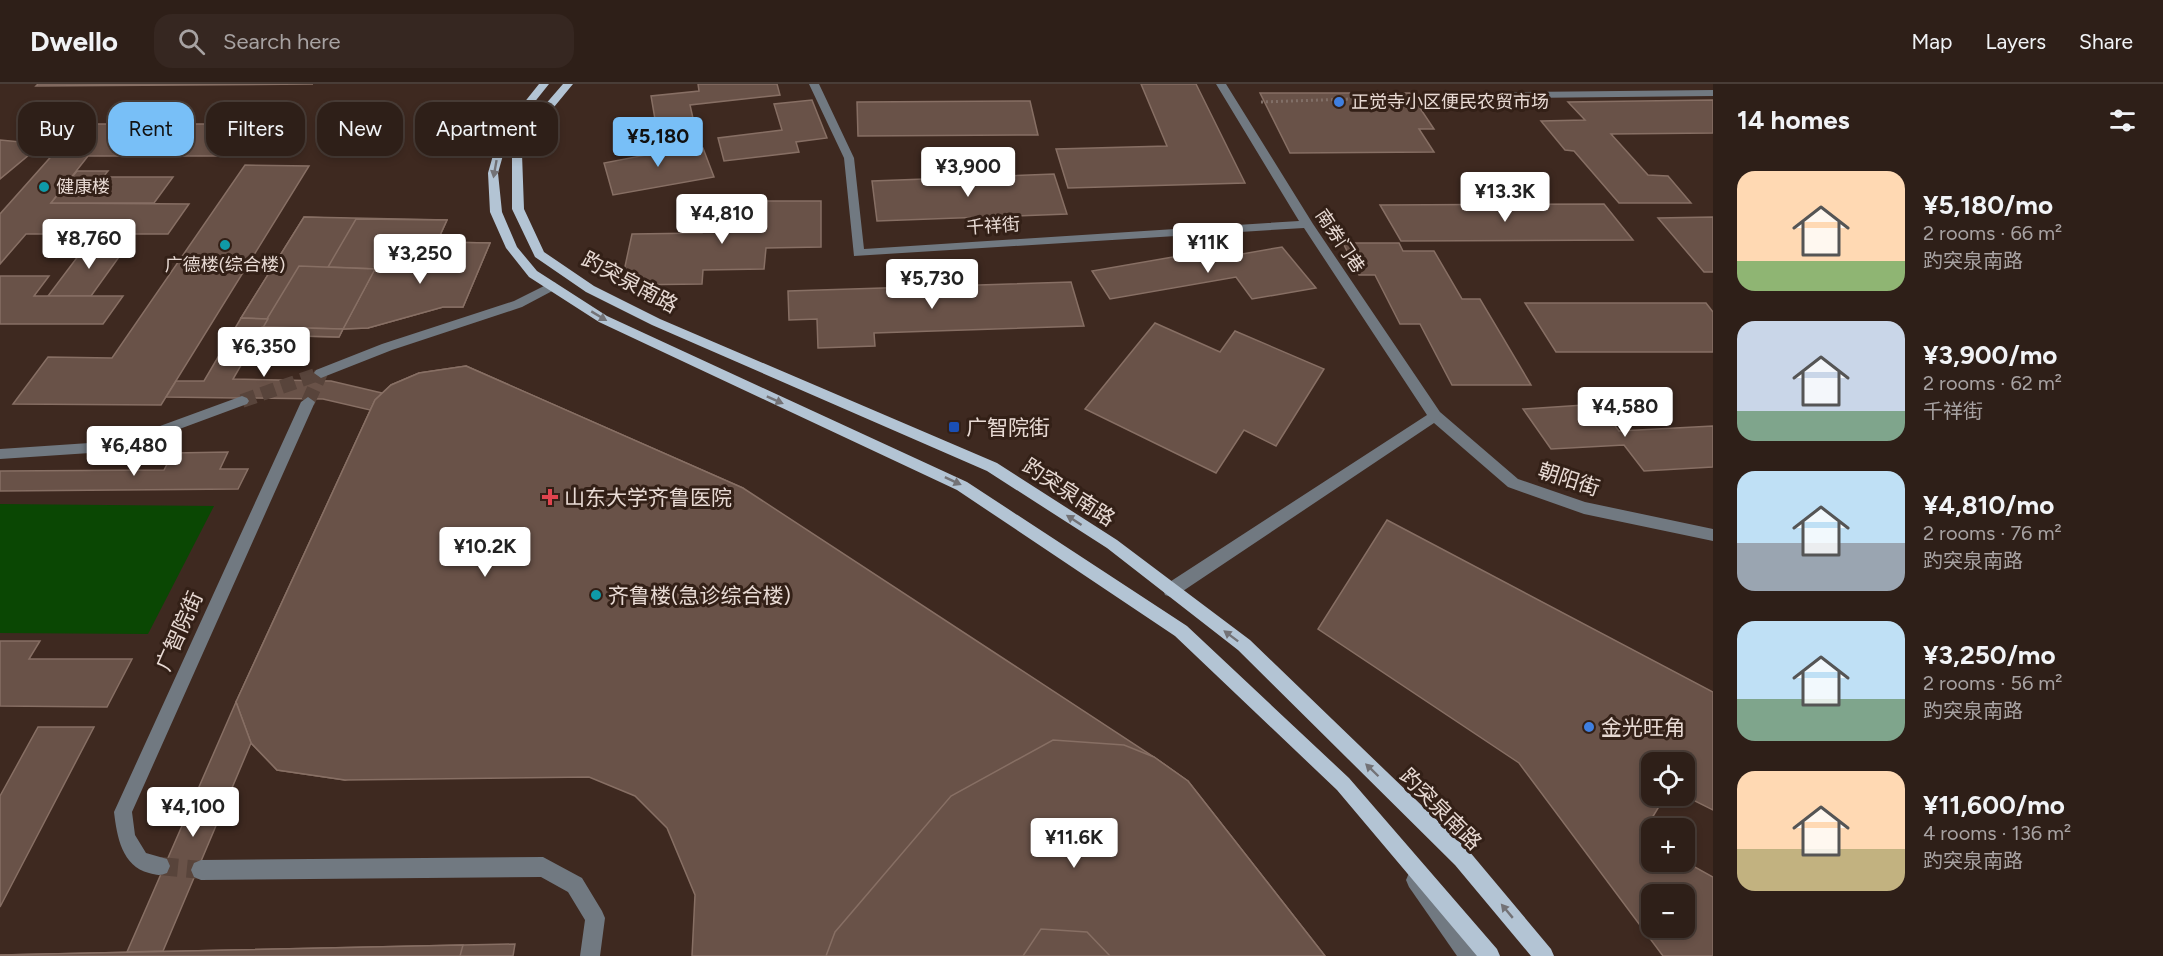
<!DOCTYPE html>
<meta charset="utf-8">
<style>
:root{--surface:#2e1f18;--page:#362721;--text:#f1f3f6;--muted:#a7a2a2;--line:#493d37;--accent:#78bff7}
body{margin:0;font-family:Figtree,"Noto Sans SC",sans-serif;background:var(--page);color:var(--text);height:100vh;display:flex;flex-direction:column;font-size:22px;white-space:nowrap}
*{box-sizing:border-box;margin:0}
p{font-size:20px;color:var(--muted)}
.icon{flex:none;width:33px;height:33px;fill:none;stroke:currentColor;stroke-width:2;stroke-linecap:round;stroke-linejoin:round}
.map{position:relative;flex:1;overflow:hidden}
.side{display:flex;flex-direction:column;background:var(--surface);width:450px}
.side>*{flex:none}
.hud{position:absolute;left:18px;top:18px;width:570px;height:54px;display:flex;gap:12px}
.buttons{position:absolute;left:1641px;top:668px;display:grid;gap:12px}
.buttons a{display:grid;place-items:center;width:54px;height:54px;border-radius:12px;background:var(--surface);box-shadow:0 3px 9px #0003,0 0 0 2px var(--line);font-size:30px}
.price{position:absolute;translate:-50% -51px;padding:0 14px;border-radius:6px;background:#fff;color:#222;font-size:20px;line-height:39px;filter:drop-shadow(0 2px 3px #0008)}
.price::after{content:'';position:absolute;left:50%;top:36px;width:18px;height:14px;margin-left:-9px;background:inherit;clip-path:polygon(0 0,100% 0,50% 100%)}
.price.active{background:var(--accent);color:#111}
ul{padding:0;list-style:none}
li{display:flex;align-items:center;gap:18px;height:150px;padding:0 24px}
li span{display:grid;place-items:center;flex:none;width:168px;height:120px;border-radius:18px;color:#555}
li>.icon{margin-inline-start:auto}
span .icon{width:72px;height:72px;fill:#fffc;stroke-width:1}
li b{font-size:26px}
h2{display:flex;justify-content:space-between;align-items:center;height:72px;padding:0 24px;font-size:26px}
.chip{padding:0 21px;border-radius:18px;background:var(--surface);box-shadow:0 3px 9px #0003,0 0 0 2px var(--line);font-size:21px;line-height:54px}
.chip.active{background:var(--accent);color:#111}
header{display:flex;align-items:center;gap:36px;box-sizing:border-box;height:84px;padding:0 30px;background:var(--surface);border-bottom:2px solid var(--line)}
header strong{font-size:28px}
nav{display:flex;gap:33px;margin-inline-start:auto;font-size:21px}
.search{width:420px;height:54px;background:var(--page);display:flex;align-items:center;gap:15px;box-sizing:border-box;padding:0 21px;border-radius:18px;color:var(--muted);font-size:22px}
main{display:flex;flex:1;min-height:0}
.map>svg:first-child{display:block}
</style>
<header>
<strong>Dwello</strong>
<div class="search"><svg class="icon" aria-label="search" viewBox="0 0 24 24"><circle cx="10" cy="10" r="6"/><path d="M15 15l6 6"/></svg>Search here</div>
<nav><a>Map</a><a>Layers</a><a>Share</a></nav>
</header>
<main>
<div class="map">
<svg width="1713" height="872" viewBox="0 0 1713 872">
<rect width="100%" height="100%" fill="#3e2920"/>
<path fill="#0a4703" d="M0 420 214 422 148 550 0 549Z"/>
<g fill="#695248" stroke="#876f64" stroke-width="1.5" fill-rule="evenodd">
<path d="M38 0H313L36 2Z"/>
<path d="M698 0H777L780 11 690 21 695 43 657 47 651 12 699 7Z"/>
<path d="M1141 0H1196L1245 99 1068 104 1056 65 1167 62Z"/>
<path d="M1260 9H1410L1434 45H1419L1434 68 1290 69Z"/>
<path d="M812 16 827 54 796 58 799 68 724 77 718 54 782 46 774 20Z"/>
<path d="M1713 16V49L1611 50 1648 91 1668 92 1691 119H1619L1574 67 1565 66 1541 37 1585 36 1568 18Z"/>
<path d="M1030 17 1038 51 858 52 857 18Z"/>
<path d="M80 40H250L228 72H88L51 119 189 120 168 150H26L0 180V130Z"/>
<path d="M676 53 681 68 703 64 714 93 613 111 604 79 646 71 643 59Z"/>
<path d="M0 56 42 60 0 95Z"/>
<path d="M245 81 309 82 161 321 13 320 48 273 112 274Z"/>
<path d="M77 87H108L103 93H173L154 119H51Z"/>
<path d="M1054 90 1067 130 877 137 872 97Z"/>
<path d="M767 117H821V163L766 164 764 185 703 186 702 200 621 201 632 150 702 149 703 137H765Z"/>
<path d="M1604 120 1633 156 1401 157 1380 121Z"/>
<path d="M304 133 356 135 328 183 299 182 268 235 241 234Z"/>
<path d="M304 133 447 136 437 158 490 159 463 223H443L368 244 343 245 339 253 257 251 268 235 241 234Z"/>
<path d="M1713 133V188H1704L1658 134Z"/>
<path d="M356 135 447 136 430 173 410 172 404 186 328 183Z"/>
<path d="M437 158 490 159 463 223H443L368 244 343 245 375 185 404 186 410 172 430 173Z"/>
<path d="M88 159H129L91 212H48Z"/>
<path d="M1343 159H1399L1403 167H1434L1462 215H1480L1531 301H1452L1420 240H1400L1375 191H1359Z"/>
<path d="M1282 163 1316 204 1252 215 1236 193 1110 215 1092 187 1219 165 1225 173Z"/>
<path d="M299 182 375 185 343 245 262 243Z"/>
<path d="M0 192H49L34 212H123L103 240H0Z"/>
<path d="M1071 198 1084 242 874 249 875 262 818 264 817 235 789 236 788 207Z"/>
<path d="M1525 219H1706L1713 228V268H1556Z"/>
<path d="M241 234 268 235 233 295 331 297 382 309 370 326 323 315 166 313 176 297H204Z"/>
<path d="M1155 239 1220 268 1235 247 1324 285 1276 362 1244 346 1216 389 1085 325Z"/>
<path d="M262 243 343 245 339 253 257 251Z"/>
<path d="M466 282 743 404 762 433 761 470 747 511 636 588 509 653 345 696 277 686 251 659 236 618 375 316 391 301 419 289ZM476 413 570 457 586 477 577 491 432 549 423 533 464 422Z"/>
<path d="M466 282 743 404 1154 673 1188 697 1325 872H692L695 811 667 744 635 712 589 693 345 696 277 686 251 659 236 618 375 316 391 301 419 289Z"/>
<path d="M1599 320 1619 347 1713 342V383L1644 387 1624 361 1551 365 1523 325Z"/>
<path d="M228 368 220 385H248L238 405 0 407V387L164 386 173 369Z"/>
<path d="M1387 436 1713 608V726L1683 711 1684 678H1652V711H1666L1641 752 1652 758V777H1684L1713 793V872H1663L1519 679 1318 545ZM1652 810H1684V843H1652Z"/>
<path d="M0 557H40L29 575H132L107 623 0 622Z"/>
<path d="M236 618 251 659 163 867 127 868Z"/>
<path d="M38 643H94L0 823V712Z"/>
<path d="M1053 656 1124 661 1154 673 1188 697 1325 872H1110L1087 848 1041 845 1023 872H826L835 848 951 712Z"/>
<path d="M515 860 513 872H0V871Z"/>
<path d="M463 861 460 872H0V871Z"/>
</g>
<g fill="none" stroke-linecap="round" stroke-linejoin="round">
<g stroke="#58443b" stroke-width="14" stroke-dasharray="14 7" stroke-linecap="butt">
<path d="M242 317 321 289"/>
<path d="M308 318 321 289"/>
</g>
<path stroke="#58443b" stroke-width="18" stroke-dasharray="18 9" stroke-linecap="butt" d="M160 782 201 786"/>
<path stroke="#816f67" stroke-width="3" stroke-dasharray="2 3" stroke-linecap="butt" d="M1261 18 1409 13"/>
<g fill="#717981" fill-rule="evenodd">
<path d="M809 0H819L854 74 864 165 1299 137 1216 0H1226L1313 140 1440 328 1518 395 1585 418 1713 445V457L1584 430 1508 403 1434 339 1177 511 1171 513 1165 511 1163 506 1165 501 1427 331 1304 144 854 172 844 74Z"/>
<path d="M1713 6V12L1431 15 1426 12 1431 9Z"/>
<path d="M552 198 556 199V205L522 223 392 266 326 292 321 294 314 289 316 286 382 260 514 217Z"/>
<path d="M242 312 247 314 249 317 247 320 120 367 0 375V365L119 357Z"/>
<path d="M308 313 315 318 132 728 135 751 146 769 167 775 170 782 167 789C160 792 156 791 149 789 122 782 117 753 114 728L301 318Z"/>
<path d="M543 773 582 794 602 827 605 834 600 872H580L585 836 568 808 541 793 201 796 194 793 191 786 194 779 201 776Z"/>
<path d="M1416 786 1423 789 1479 872H1457L1409 803 1406 796 1409 789Z"/>
</g>
<g fill="#b3c4d4" fill-rule="evenodd">
<path d="M539 0H549L509 50 498 89 502 128 517 163 537 187 607 232 967 398 1187 542 1349 694 1497 865 1500 872H1477L1337 706 1175 552 957 406 599 238 529 193 506 164 490 128 488 89 499 50Z"/>
<path d="M563 0H573L545 34 522 70 524 125 544 168 594 202 660 235 997 379 1117 456 1250 556 1469 767 1551 865 1554 872H1531L1455 781 1238 566 1107 464 987 387 652 241 586 208 535 173 512 125V70L537 30Z"/>
</g>
</g>
<defs><path id="oneway-solid" d="M-6-.8H1V-3.2L6.5 0L1 3.2V.8H-6Z" transform="scale(1.5)"/></defs>
<g fill="#737276">
<use href="#oneway-solid" transform="translate(495 85) rotate(100)"/>
<use href="#oneway-solid" transform="translate(599 232) rotate(31)"/>
<use href="#oneway-solid" transform="translate(775 316) rotate(24)"/>
<use href="#oneway-solid" transform="translate(953 397) rotate(25)"/>
<use href="#oneway-solid" transform="translate(1074 436) rotate(-147)"/>
<use href="#oneway-solid" transform="translate(1231 552) rotate(-143)"/>
<use href="#oneway-solid" transform="translate(1372 686) rotate(-136)"/>
<use href="#oneway-solid" transform="translate(1507 827) rotate(-130)"/>
</g>
<g fill="#3f7fe0" stroke="#332017" stroke-width="2">
<circle cx="1339" cy="18" r="6"/>
<circle cx="1589" cy="643" r="6"/>
</g>
<g fill="#0f9aa8" stroke="#332017" stroke-width="2">
<circle cx="44" cy="103" r="6"/>
<circle cx="225" cy="161" r="6"/>
<circle cx="596" cy="511" r="6"/>
</g>
<rect fill="#1a4fb4" stroke="#332017" stroke-width="2" x="948" y="337" width="12" height="12" rx="3"/>
<path fill="#e0444e" stroke="#332017" stroke-width="2" d="M547 404h6v6h6v6h-6v6h-6v-6h-6v-6h6z"/>
<g text-anchor="middle" dominant-baseline="central" stroke-width="6" stroke-linejoin="round" paint-order="stroke">
<g font-size="18" fill="#e8dad4" stroke="#332017" text-anchor="start">
<text x="1351" y="18">正觉寺小区便民农贸市场</text>
<text x="56" y="103">健康楼</text>
<text x="225" y="181" text-anchor="middle">广德楼(综合楼)</text>
</g>
<g font-size="18" fill="#e8dad4" stroke="#332017">
<text transform="translate(993 142) rotate(-4)">千祥街</text>
<text transform="translate(1340 157) rotate(56)">南券门巷</text>
</g>
<g font-size="21" fill="#e8dad4" stroke="#332017">
<text transform="translate(630 198) rotate(28)">趵突泉南路</text>
<text transform="translate(1569 395) rotate(18)">朝阳街</text>
<text transform="translate(1069 408) rotate(33)">趵突泉南路</text>
<text transform="translate(179 547) rotate(-66)">广智院街</text>
<text transform="translate(1441 725) rotate(45)">趵突泉南路</text>
</g>
<g font-size="21" fill="#e8dad4" stroke="#332017" text-anchor="start">
<text x="966" y="343">广智院街</text>
<text x="564" y="413">山东大学齐鲁医院</text>
<text x="608" y="511">齐鲁楼(急诊综合楼)</text>
<text x="1601" y="643">金光旺角</text>
</g>
</g>
</svg>
<div class="buttons">
<a><svg class="icon" aria-label="locate" viewBox="0 0 24 24"><circle cx="12" cy="12" r="6"/><path d="M12 2v4M12 18v4M2 12h4M18 12h4"/></svg></a>
<a>+</a>
<a>−</a>
</div>
<b class="price active" style="left:658px;top:84px">¥5,180</b>
<b class="price" style="left:968px;top:114px">¥3,900</b>
<b class="price" style="left:1505px;top:139px">¥13.3K</b>
<b class="price" style="left:722px;top:161px">¥4,810</b>
<b class="price" style="left:89px;top:186px">¥8,760</b>
<b class="price" style="left:1208px;top:190px">¥11K</b>
<b class="price" style="left:420px;top:201px">¥3,250</b>
<b class="price" style="left:932px;top:226px">¥5,730</b>
<b class="price" style="left:264px;top:294px">¥6,350</b>
<b class="price" style="left:1625px;top:354px">¥4,580</b>
<b class="price" style="left:134px;top:393px">¥6,480</b>
<b class="price" style="left:485px;top:494px">¥10.2K</b>
<b class="price" style="left:193px;top:754px">¥4,100</b>
<b class="price" style="left:1074px;top:785px">¥11.6K</b>
<div class="hud">
<a class="chip">Buy</a>
<a class="chip active">Rent</a>
<a class="chip">Filters</a>
<a class="chip">New</a>
<a class="chip">Apartment</a>
</div>
</div>
<section class="side">
<h2>14 homes<svg class="icon" aria-label="filters" viewBox="0 0 24 24"><path d="M4 7h16M4 17h16"/><circle cx="9" cy="7" r="2"/><circle cx="15" cy="17" r="2"/></svg></h2>
<ul>
<li><span style="background:linear-gradient(#ffd9b3 75%,#8fb573 0)"><svg class="icon" aria-label="home" viewBox="0 0 24 24"><path d="M3 11l9-7 9 7M6 9v11h12V9"/></svg></span><div><b>¥5,180/mo</b><p>2 rooms · 66 m²</p><p>趵突泉南路</p></div></li>
<li><span style="background:linear-gradient(#c9d6e8 75%,#7fa58c 0)"><svg class="icon" aria-label="home" viewBox="0 0 24 24"><path d="M3 11l9-7 9 7M6 9v11h12V9"/></svg></span><div><b>¥3,900/mo</b><p>2 rooms · 62 m²</p><p>千祥街</p></div></li>
<li><span style="background:linear-gradient(#bfe0f5 60%,#9aa5b1 0)"><svg class="icon" aria-label="home" viewBox="0 0 24 24"><path d="M3 11l9-7 9 7M6 9v11h12V9"/></svg></span><div><b>¥4,810/mo</b><p>2 rooms · 76 m²</p><p>趵突泉南路</p></div></li>
<li><span style="background:linear-gradient(#bfe0f5 65%,#7fa58c 0)"><svg class="icon" aria-label="home" viewBox="0 0 24 24"><path d="M3 11l9-7 9 7M6 9v11h12V9"/></svg></span><div><b>¥3,250/mo</b><p>2 rooms · 56 m²</p><p>趵突泉南路</p></div></li>
<li><span style="background:linear-gradient(#ffd9b3 65%,#c2b280 0)"><svg class="icon" aria-label="home" viewBox="0 0 24 24"><path d="M3 11l9-7 9 7M6 9v11h12V9"/></svg></span><div><b>¥11,600/mo</b><p>4 rooms · 136 m²</p><p>趵突泉南路</p></div></li>
</ul>
</section>
</main>
